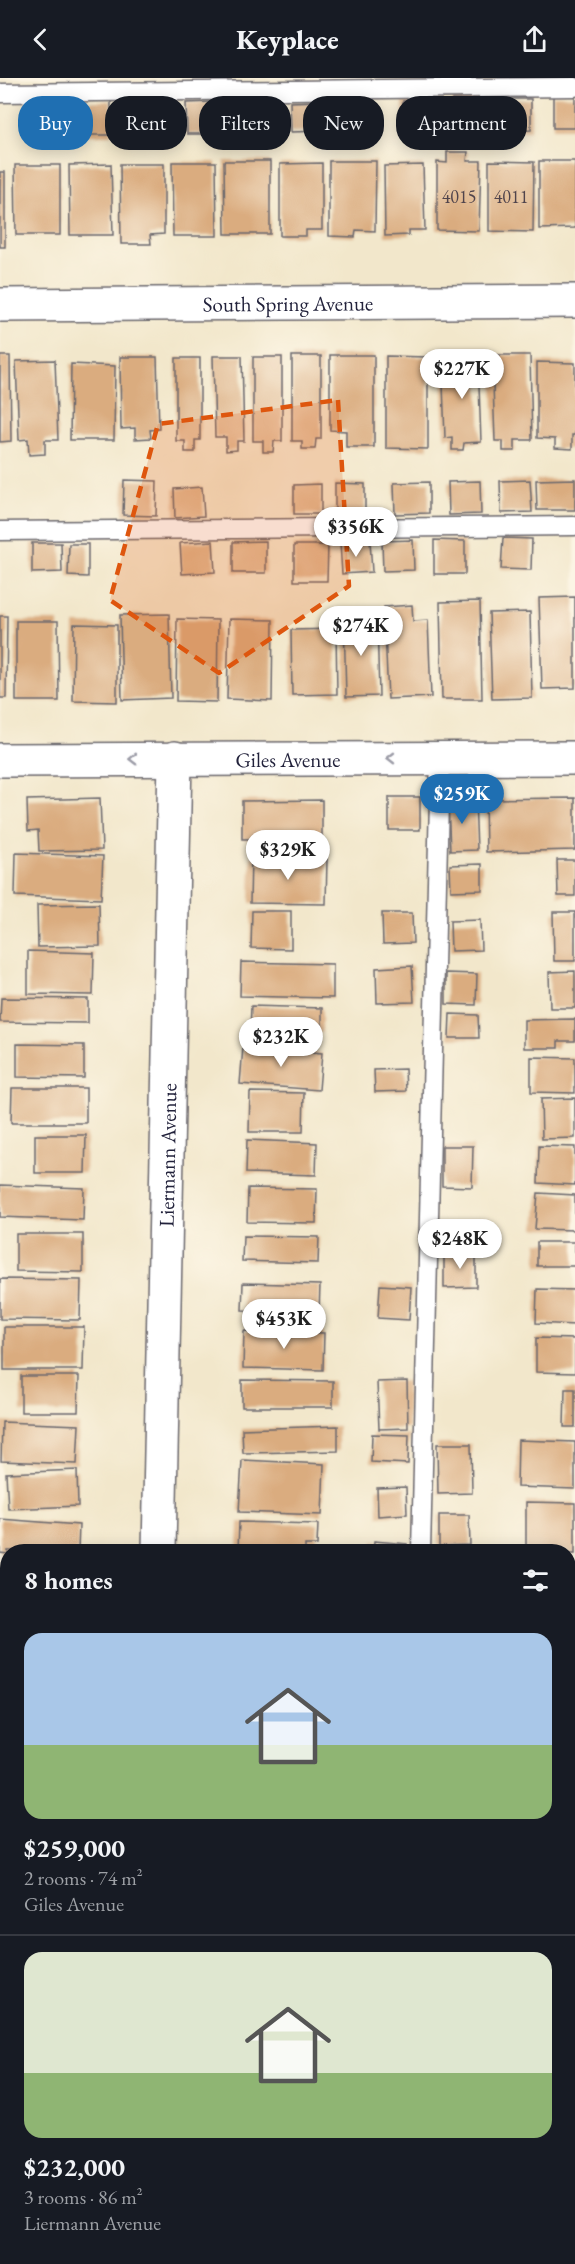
<!DOCTYPE html>
<meta charset="utf-8">
<style>
:root{--surface:#171b24;--page:#20242c;--text:#f1f3f6;--muted:#9ea1a6;--line:#363941;--accent:#1f6fb2}
body{margin:0;font-family:"EB Garamond",serif;background:var(--page);color:var(--text);height:100vh;display:flex;flex-direction:column;font-size:22px;white-space:nowrap}
*{box-sizing:border-box;margin:0}
p{font-size:20px;color:var(--muted)}
.icon{flex:none;width:33px;height:33px;fill:none;stroke:currentColor;stroke-width:2;stroke-linecap:round;stroke-linejoin:round}
.map{position:relative;flex:1;overflow:hidden}
.details{position:absolute;left:0px;top:1466px;width:576px;height:722px;display:flex;flex-direction:column;background:var(--surface);border-radius:24px 24px 0 0;box-shadow:0 3px 15px #0003}
.details>*{flex:none}
.banner{position:absolute;left:18px;top:18px;width:540px;height:54px;display:flex;gap:12px}
.price{position:absolute;translate:-50% -51px;padding:0 14px;border-radius:21px;background:#fff;color:#222;font-size:20px;line-height:39px;filter:drop-shadow(0 2px 3px #0008)}
.price::after{content:'';position:absolute;left:50%;top:36px;width:18px;height:14px;margin-left:-9px;background:inherit;clip-path:polygon(0 0,100% 0,50% 100%)}
.price.on{background:var(--accent);color:#fff}
ul{padding:0;list-style:none}
li{display:grid;align-content:center;gap:12px;height:318px;padding:0 24px}
li+li{border-top:2px solid var(--line)}
li span{display:grid;place-items:center;height:186px;border-radius:18px;color:#555}
li>.icon{margin-inline-start:auto}
span .icon{width:108px;height:108px;fill:#fffc;stroke-width:1}
li b{font-size:26px}
h2{display:flex;justify-content:space-between;align-items:center;height:72px;padding:0 24px;font-size:26px}
.chip{padding:0 21px;border-radius:24px;background:var(--surface);box-shadow:0 3px 15px #0003;font-size:21px;line-height:54px}
.chip.on{background:var(--accent);color:#fff}
header{display:flex;justify-content:space-between;align-items:center;height:78px;padding:0 24px;background:var(--surface);font-size:27px;font-weight:800}
.map>svg:first-child{display:block}
</style>
<header><svg class="icon" aria-label="back" viewBox="0 0 24 24"><path d="M15 5l-7 7 7 7"/></svg>Keyplace<svg class="icon" aria-label="share" viewBox="0 0 24 24"><path d="M12 15V3M7 8l5-5 5 5M5 13v7h14v-7"/></svg></header>
<div class="map">
<svg width="575" height="2186" viewBox="0 0 575 2186">
<rect width="100%" height="100%" fill="#fcf5e5"/>
<filter id="ink" filterUnits="userSpaceOnUse"><feTurbulence type="fractalNoise" baseFrequency=".0167" numOctaves="2"/><feDisplacementMap in="SourceGraphic" scale="12" xChannelSelector="R" yChannelSelector="G"/><feConvolveMatrix kernelMatrix="1 2 1 2 8 2 1 2 1" color-interpolation-filters="sRGB"/></filter>
<filter id="wash" filterUnits="userSpaceOnUse"><feTurbulence type="fractalNoise" baseFrequency=".008" numOctaves="4" result="noise"/><feDisplacementMap in="SourceGraphic" scale="24" xChannelSelector="R" yChannelSelector="G"/><feGaussianBlur stdDeviation="1.35" result="paint"/><feColorMatrix in="noise" values="0 0 0 0 0 0 0 0 0 0 0 0 0 0 0 0 0 1.4 0 .05"/><feComposite in="paint" operator="in"/></filter>
<g filter="url(#wash)">
<rect width="100%" height="100%" fill="#f2e7cb"/>
<g fill="#f1d5bd">
<path d="M575 1683V1874L568 1851V1685Z"/>
<path d="M7 2144 8 2180H40L42 2186H0V2146Z"/>
<path d="M318 2180H386L385 2186H317Z"/>
</g>
<g id="blocks">
<g fill="#daac7f">
<path d="M553 17 575 18V50H553Z"/>
<rect x="340" y="21" width="34" height="35"/>
<path d="M505 21H531V52L506 53Z"/>
<path d="M426 22V53H403V23Z"/>
<path d="M452 22H477V52H451Z"/>
<path d="M81 23H111V57H80Z"/>
<path d="M135 23 161 24 160 57 134 55Z"/>
<path d="M268 23V55L237 56 236 24Z"/>
<path d="M321 23 322 53 291 54 290 24Z"/>
<path d="M216 24 217 56H187L186 25Z"/>
<rect x="29" y="25" width="30" height="32"/>
<path d="M447 74H468L467 83H481L479 153 437 152V84L447 85Z"/>
<path d="M224 83H270V156H225Z"/>
<path d="M329 83H376L375 153 356 152 355 159 329 158Z"/>
<path d="M489 83 534 84 533 154 489 153Z"/>
<path d="M539 83H575V150L539 151Z"/>
<path d="M172 84H216L217 158H173Z"/>
<path d="M322 85V152H306V158H280V86Z"/>
<path d="M111 86 113 157H70L69 87Z"/>
<path d="M120 86H164V156L150 157 151 166H121Z"/>
<path d="M15 87H60V157H16Z"/>
<path d="M423 87 425 152H409V157L385 158 384 88Z"/>
<rect x="0" y="94" width="5" height="75"/>
<path d="M330 277H374V369H346V353L330 352Z"/>
<path d="M492 277H530L532 362H515V373H503V363H495Z"/>
<path d="M0 278H10L11 363 0 364Z"/>
<path d="M213 278H242L244 363H237V372L226 373V359H215Z"/>
<path d="M292 278H321V361H316L315 371H302V363H292Z"/>
<path d="M386 278 428 279V371L386 370Z"/>
<path d="M478 278 481 364 464 365 463 372H452V359L445 360 442 279Z"/>
<path d="M120 279H157L159 351 150 352 151 360 135 361V350L121 351Z"/>
<path d="M253 279H282V363H274L273 374H263V363H253Z"/>
<path d="M176 280H200V362H195V374H185V363H176Z"/>
<path d="M55 282 58 362H45V376L29 377 28 361 19 362 16 283Z"/>
<path d="M537 284 575 285V357H572V371L555 370V361L537 360Z"/>
<path d="M71 286 115 288 114 362H70Z"/>
<path d="M575 401V432H537L536 402Z"/>
<path d="M124 402 157 403 156 438 123 437Z"/>
<path d="M530 402 532 434 501 435 500 403Z"/>
<path d="M480 403 481 436 449 437 448 404Z"/>
<path d="M429 404V435L395 436 394 405Z"/>
<path d="M335 405 365 406V437H335Z"/>
<path d="M321 406V436H294V407Z"/>
<path d="M202 409 204 438 175 440 174 411Z"/>
<path d="M503 460 532 461 531 492 501 491Z"/>
<path d="M413 462 414 492 383 493 382 463Z"/>
<path d="M434 462 465 463V496H434Z"/>
<path d="M213 463 215 494 182 496 180 465Z"/>
<path d="M266 463V495H233V464Z"/>
<path d="M370 463 372 494 342 496 340 465Z"/>
<path d="M32 465H61L62 494 32 495Z"/>
<path d="M69 466H88V499L68 498Z"/>
<path d="M294 467H328L327 503H294Z"/>
<path d="M575 519V610L542 611 539 520Z"/>
<path d="M480 523 482 621H442L440 524Z"/>
<path d="M412 527 413 543 428 542 431 619 388 621 384 529Z"/>
<path d="M530 534 532 620 492 621 489 535Z"/>
<path d="M169 536 171 620 122 622 120 537Z"/>
<path d="M0 538H7L6 620H0Z"/>
<path d="M377 539 379 618 346 619 344 540Z"/>
<path d="M177 541 218 542 217 624 176 623Z"/>
<path d="M229 541 273 542 272 623 227 621Z"/>
<path d="M16 543H58L59 623H16Z"/>
<path d="M74 546 117 547V624L73 623Z"/>
<path d="M336 551 337 616 292 617 291 552Z"/>
<rect x="389" y="719" width="31" height="33"/>
<path d="M100 720 102 772 39 773 38 752 28 753 27 722Z"/>
<path d="M575 720V772L486 774 485 721Z"/>
<path d="M475 721 477 772 450 773 448 722Z"/>
<path d="M322 722V760L242 761V723Z"/>
<path d="M16 775 103 778 101 821 15 818Z"/>
<path d="M251 779 327 781 326 826 250 825Z"/>
<path d="M557 782H575V818H558Z"/>
<path d="M482 786V812L451 813 450 787Z"/>
<path d="M99 826 100 868 38 869 37 827Z"/>
<path d="M252 833H291V871L251 870Z"/>
<path d="M553 834H575V883H554Z"/>
<path d="M382 835H412L413 865 383 866Z"/>
<path d="M480 842 481 872 451 873 450 843Z"/>
<path d="M28 873 94 875 93 917 28 916Z"/>
<path d="M241 884 333 886V920L240 918Z"/>
<path d="M412 888 414 924 377 925 376 890Z"/>
<path d="M575 893V930H550L549 894Z"/>
<path d="M446 895 477 896 476 927 446 926Z"/>
<path d="M1 920 88 921V945L0 944Z"/>
<path d="M251 928 322 930V955L250 954Z"/>
<path d="M450 936 478 937 479 960H449Z"/>
<path d="M575 941V963H558V970H524V942Z"/>
<path d="M17 966 84 967V1000L17 999Z"/>
<path d="M243 969 322 975 319 1012 240 1006Z"/>
<path d="M531 979 575 980V1015L531 1014Z"/>
<path d="M405 991 406 1013 375 1014 374 992Z"/>
<path d="M12 1010H86V1045H11Z"/>
<path d="M250 1014 304 1015 303 1054H249Z"/>
<path d="M575 1020V1060L542 1061 541 1021Z"/>
<path d="M35 1057H86L85 1095H35Z"/>
<path d="M247 1062 317 1065 316 1097 246 1095Z"/>
<path d="M442 1068H473L472 1109 442 1108Z"/>
<path d="M539 1068 575 1069V1107L538 1105Z"/>
<path d="M0 1107 84 1110 83 1142 0 1139Z"/>
<path d="M248 1110 317 1111 316 1145 247 1144Z"/>
<path d="M538 1115 575 1117V1152L535 1151Z"/>
<path d="M16 1156H83V1194L16 1193Z"/>
<path d="M243 1158 319 1159 318 1185 242 1183Z"/>
<rect x="537" y="1164" width="38" height="24"/>
<path d="M444 1174H476V1209L444 1210Z"/>
<path d="M0 1201 81 1202 80 1242 0 1241Z"/>
<path d="M243 1205 320 1207 319 1235 242 1232Z"/>
<path d="M380 1207 411 1209 409 1242 378 1240Z"/>
<path d="M537 1211 575 1212V1247L536 1245Z"/>
<path d="M4 1249H84L83 1292H4Z"/>
<path d="M244 1253 324 1255 323 1292 243 1290Z"/>
<path d="M536 1260 575 1261V1295L536 1294Z"/>
<path d="M21 1298H79L78 1334H21Z"/>
<path d="M242 1302 333 1303V1329H242Z"/>
<path d="M407 1303 408 1350 379 1351 377 1304Z"/>
<path d="M565 1311H575V1349H564Z"/>
<path d="M2 1344 79 1347 77 1386 1 1383Z"/>
<path d="M338 1348V1373L243 1375 242 1351Z"/>
<path d="M372 1356 409 1357 408 1386 371 1384Z"/>
<path d="M518 1362 575 1364V1411L517 1409Z"/>
<path d="M437 1366H471L472 1415 438 1416Z"/>
<path d="M242 1382 324 1386 322 1437 239 1434Z"/>
<path d="M77 1392 78 1428 8 1431 6 1395Z"/>
<path d="M406 1409 407 1436 378 1438 377 1410Z"/>
<path d="M526 1424 575 1425V1476H568V1473H526Z"/>
<path d="M439 1437H469L470 1467 439 1468Z"/>
<path d="M0 1441 79 1447 78 1473H8V1476L0 1475Z"/>
<path d="M239 1444 318 1446 317 1467H305V1473H238Z"/>
<path d="M374 1463 407 1466 406 1473H373Z"/>
<path d="M4 1486 8 1487V1521H2Z"/>
<rect x="568" y="1488" width="7" height="51"/>
<path d="M2 1535H8V1572H1Z"/>
<path d="M568 1550H575V1586L568 1587Z"/>
<path d="M3 1582 8 1583V1615L1 1614Z"/>
<rect x="568" y="1598" width="7" height="40"/>
<path d="M575 1682V1759L568 1761V1683Z"/>
<rect x="0" y="1727" width="8" height="39"/>
<path d="M575 1807V1840H574L568 1819V1809Z"/>
<path d="M568 1832 575 1852V1858L568 1860Z"/>
<path d="M8 1935V1979H7L0 1952V1937Z"/>
<path d="M0 1991 7 2011 0 2014Z"/>
<path d="M52 2180H209L211 2186H45L44 2181Z"/>
<path d="M214 2180H250L229 2186H216Z"/>
<rect x="321" y="2180" width="48" height="6"/>
<rect x="471" y="2180" width="64" height="6"/>
</g>
</g>
</g>
<g filter="url(#ink)">
<use href="#blocks" fill-opacity="0" stroke="#6b676d" stroke-width="1.5"/>
<g fill="none" stroke-linecap="round" stroke-linejoin="round">
<defs>
<g id="lane">
<path d="M0 15 575 9"/>
<path d="M0 453 575 448"/>
<path d="M421 1473 440 680"/>
<path d="M568 1671 575 1668"/>
<path d="M0 1845 8 1843"/>
</g>
<g id="street">
<path id="s1" d="M0 227 575 223"/>
<path id="s2" d="M0 682 575 680"/>
<path id="s3" d="M159 1473 175 680"/>
<path d="M411 2186V2180"/>
</g>
<g id="secondary">
<path d="M568 1949 575 1947"/>
<path d="M0 2113 8 2111"/>
</g>
</defs>
<use href="#lane" stroke="#6b676d" stroke-width="21"/>
<use href="#street" stroke="#6b676d" stroke-width="36"/>
<use href="#secondary" stroke="#6b676d" stroke-width="36"/>
<use href="#lane" stroke="#fff" stroke-width="18"/>
<use href="#street" stroke="#fff" stroke-width="33"/>
<use href="#secondary" stroke="#fbe6c4" stroke-width="33"/>
</g>
<defs><path id="oneway-chevron" d="M-2-3.5L2.5 0L-2 3.5" fill="none" stroke-width="1.6" stroke-linecap="round" stroke-linejoin="round" transform="scale(1.5)"/></defs>
<g stroke="#9c9ca7">
<use href="#oneway-chevron" transform="translate(391 680) rotate(-180)"/>
<use href="#oneway-chevron" transform="translate(133 681) rotate(179)"/>
</g>
</g>
<path fill="#de560e" fill-opacity="0.2" stroke="#de560e" stroke-width="4.5" stroke-dasharray="12 8" stroke-linejoin="round" d="M338 322 349 508 219 595 110 522 158 346Z"/>
<g text-anchor="middle" dominant-baseline="central" stroke-width="4.5" stroke-linejoin="round" paint-order="stroke">
<g font-size="18" fill="#50444c">
<text x="459" y="118">4015</text>
<text x="511" y="118">4011</text>
</g>
<g font-size="21" fill="#22223b" stroke="#fcf5e5">
<text stroke="none"><textPath href="#s1" startOffset="288">South Spring Avenue</textPath></text>
<text stroke="none"><textPath href="#s2" startOffset="288">Giles Avenue</textPath></text>
<text stroke="none"><textPath href="#s3" startOffset="396">Liermann Avenue</textPath></text>
</g>
</g>
</svg>
<b class="price" style="left:462px;top:322px">$227K</b>
<b class="price" style="left:356px;top:480px">$356K</b>
<b class="price" style="left:361px;top:579px">$274K</b>
<b class="price on" style="left:462px;top:747px">$259K</b>
<b class="price" style="left:288px;top:803px">$329K</b>
<b class="price" style="left:281px;top:990px">$232K</b>
<b class="price" style="left:460px;top:1192px">$248K</b>
<b class="price" style="left:284px;top:1272px">$453K</b>
<div class="banner">
<a class="chip on">Buy</a>
<a class="chip">Rent</a>
<a class="chip">Filters</a>
<a class="chip">New</a>
<a class="chip">Apartment</a>
</div>
<section class="details">
<h2>8 homes<svg class="icon" aria-label="filters" viewBox="0 0 24 24"><path d="M4 7h16M4 17h16"/><circle cx="9" cy="7" r="2"/><circle cx="15" cy="17" r="2"/></svg></h2>
<ul>
<li><span style="background:linear-gradient(#a9c7e8 60%,#8fb573 0)"><svg class="icon" aria-label="home" viewBox="0 0 24 24"><path d="M3 11l9-7 9 7M6 9v11h12V9"/></svg></span><div><b>$259,000</b><p>2 rooms · 74 m²</p><p>Giles Avenue</p></div></li>
<li><span style="background:linear-gradient(#dfe7d0 65%,#8fb573 0)"><svg class="icon" aria-label="home" viewBox="0 0 24 24"><path d="M3 11l9-7 9 7M6 9v11h12V9"/></svg></span><div><b>$232,000</b><p>3 rooms · 86 m²</p><p>Liermann Avenue</p></div></li>
</ul>
</section>
</div>
